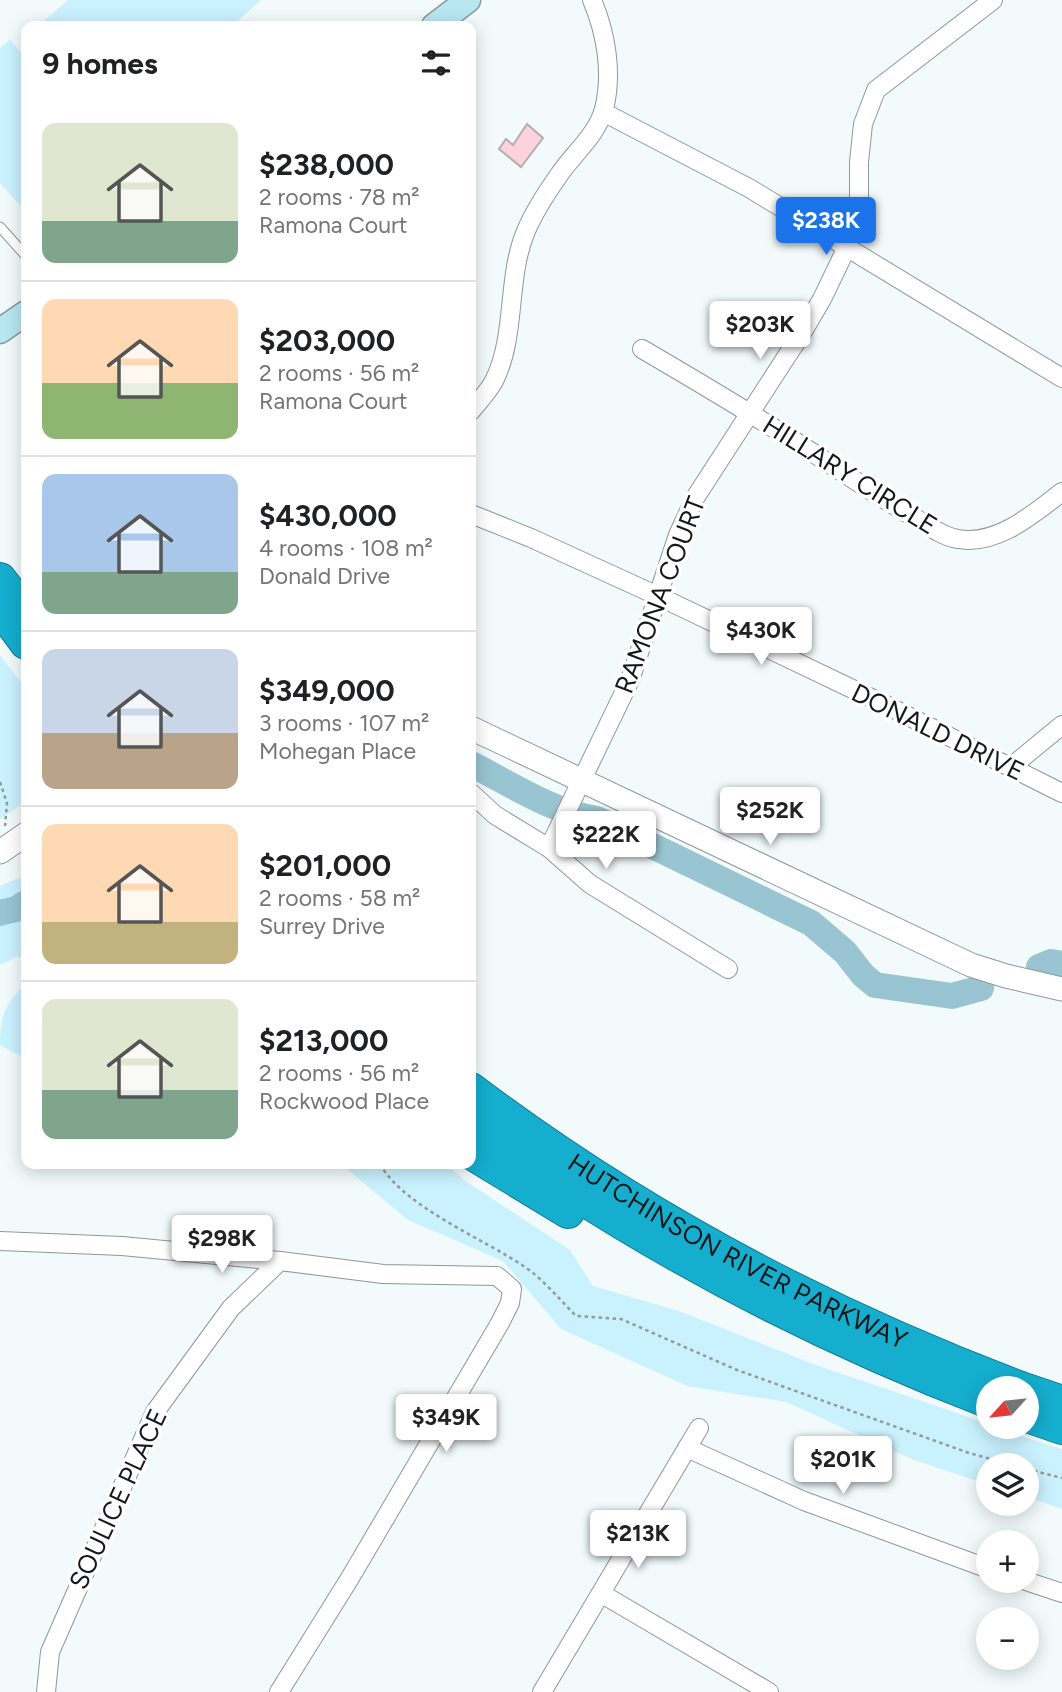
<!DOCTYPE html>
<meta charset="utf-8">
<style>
:root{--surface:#fff;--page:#f2f2f2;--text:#202124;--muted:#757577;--line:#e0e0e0;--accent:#1a73e8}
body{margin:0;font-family:Figtree,sans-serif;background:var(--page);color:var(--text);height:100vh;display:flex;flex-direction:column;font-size:26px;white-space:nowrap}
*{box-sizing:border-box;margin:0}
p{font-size:23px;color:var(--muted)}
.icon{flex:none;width:38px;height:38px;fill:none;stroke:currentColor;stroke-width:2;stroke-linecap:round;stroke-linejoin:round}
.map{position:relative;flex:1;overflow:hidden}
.drawer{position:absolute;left:21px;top:21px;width:455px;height:1148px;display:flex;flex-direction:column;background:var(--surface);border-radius:14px;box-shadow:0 4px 18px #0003}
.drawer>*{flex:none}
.needle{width:46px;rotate:243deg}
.tools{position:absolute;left:976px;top:1376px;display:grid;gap:14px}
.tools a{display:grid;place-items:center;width:63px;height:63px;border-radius:50%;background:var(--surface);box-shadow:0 4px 18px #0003;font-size:35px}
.price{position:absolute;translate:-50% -60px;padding:0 16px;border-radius:7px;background:#fff;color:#222;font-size:23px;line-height:46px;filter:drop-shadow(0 2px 4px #0008)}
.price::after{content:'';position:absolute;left:50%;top:42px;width:21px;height:16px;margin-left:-10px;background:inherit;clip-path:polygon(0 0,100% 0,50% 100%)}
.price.selected{background:var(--accent);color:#fff}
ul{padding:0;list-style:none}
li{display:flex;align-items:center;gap:21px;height:175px;padding:0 21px}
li+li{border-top:2px solid var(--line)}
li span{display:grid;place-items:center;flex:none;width:196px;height:140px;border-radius:14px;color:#555}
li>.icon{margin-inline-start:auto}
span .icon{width:84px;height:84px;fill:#fffc;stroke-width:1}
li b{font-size:30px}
h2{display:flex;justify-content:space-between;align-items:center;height:84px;padding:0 21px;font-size:30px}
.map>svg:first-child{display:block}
</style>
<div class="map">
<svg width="1062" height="1692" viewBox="0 0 1062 1692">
<rect width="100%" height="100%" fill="#f2fafc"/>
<g fill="#caf2fe">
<path d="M68 0H261L232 26H38Z"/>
<path d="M10 40 26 59V212L0 183V48Z"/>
<path d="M0 655 26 689V802L0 819Z"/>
<path d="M26 875V960L18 956 0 965V886Z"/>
<path d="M26 983V1059L0 1045C0 1014 5 1005 26 983Z"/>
<path d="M341 1164H447L464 1180 570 1250 593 1286 679 1311 813 1364 989 1424V1426L1062 1449V1509L1027 1497V1465H989V1485L914 1460 786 1402 687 1386 561 1329 503 1261 408 1220Z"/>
</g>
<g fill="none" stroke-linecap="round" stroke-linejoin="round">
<g stroke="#99c4d1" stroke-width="26">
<path d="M471 764C511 784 552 812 597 819L811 923 845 952 863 975 875 985 952 996 981 988"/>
<path d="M0 913 16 909 26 903"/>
<path d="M1039 967 1051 962 1062 964"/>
</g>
</g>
<path fill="#fcd2dd" stroke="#b4acae" stroke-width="2" d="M527 124 543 138 521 167 499 149 506 139 513 145Z"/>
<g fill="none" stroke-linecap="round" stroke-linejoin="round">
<defs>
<path id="service" d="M0 227 26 256"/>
<g id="minor">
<path d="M603 112 749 188 1062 378"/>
<path d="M642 349C707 387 771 425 833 466 860 484 887 501 915 518 927 525 943 537 958 539 997 546 1033 514 1062 492"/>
<path d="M471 411C479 401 488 392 494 381 517 335 506 278 526 231 534 212 547 192 559 175 573 154 597 135 604 109 613 73 606 33 592 0"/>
<path d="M471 514 531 538 658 596 888 706 1062 793"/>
<path d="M1011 767 1062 725"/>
<path d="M471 793 495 815 549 848 590 884 728 969"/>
<path d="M549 848 630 680 678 535 695 498 805 328 822 299 847 247 859 200V162L863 124 876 90 993 0"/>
<path d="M0 1241 122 1246 280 1261 383 1274 497 1276 512 1289 510 1303 500 1323 350 1578 279 1692"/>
<path d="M687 1448 804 1501 989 1569"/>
<path d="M1023 1580 1062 1593"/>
<path d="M602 1594 769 1692"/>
<path d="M46 1692 50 1652 155 1412 231 1308 280 1261"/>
<path d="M542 1692 699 1428"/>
</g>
<g id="tertiary">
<path d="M471 728 971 965 1006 976 1062 989"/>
<path d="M0 852 26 834"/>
</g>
<g id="secondary">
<path d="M434 26 468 0"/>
<path d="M0 331 26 313"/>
</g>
<g id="motorway">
<path d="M0 579 26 613"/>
<path d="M0 608 26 643"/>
<path id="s1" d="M471 1089C639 1216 824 1314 1021 1388"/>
<path d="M471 1120C502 1143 534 1167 566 1188 699 1274 841 1345 989 1402"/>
<path d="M471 1153 568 1212"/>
<path d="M1027 1390 1062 1402"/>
<path d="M1027 1416 1062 1428"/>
</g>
</defs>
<use href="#service" stroke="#8f9799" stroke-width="11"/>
<use href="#minor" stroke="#8f9799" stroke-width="20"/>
<use href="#tertiary" stroke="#8f9799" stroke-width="25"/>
<use href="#secondary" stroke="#8f9799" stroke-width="27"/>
<use href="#motorway" stroke="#15798f" stroke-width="34"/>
<g stroke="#94999b" stroke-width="2.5" stroke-dasharray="3.5 3.5" stroke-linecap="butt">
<path d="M0 782 7 803 5 826"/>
<path d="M380 1164C404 1207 484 1239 525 1267 544 1280 560 1300 576 1316L621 1319 737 1370 969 1453 1013 1465"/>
<path d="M1027 1469 1062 1478"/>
</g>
<use href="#service" stroke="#fff" stroke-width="9"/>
<use href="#minor" stroke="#fff" stroke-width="18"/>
<use href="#tertiary" stroke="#fff" stroke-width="23"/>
<use href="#secondary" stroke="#b9e7f1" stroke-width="24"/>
<use href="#motorway" stroke="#15aecf" stroke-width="32"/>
</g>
<g text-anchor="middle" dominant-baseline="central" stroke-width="7" stroke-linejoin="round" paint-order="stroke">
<g font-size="26" fill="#151718" stroke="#fff">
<text transform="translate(850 475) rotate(32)">HILLARY CIRCLE</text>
<text transform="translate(660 595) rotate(-69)">RAMONA COURT</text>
<text transform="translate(938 732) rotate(26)">DONALD DRIVE</text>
<text stroke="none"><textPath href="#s1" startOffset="313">HUTCHINSON RIVER PARKWAY</textPath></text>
<text transform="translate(118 1499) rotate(-65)">SOULICE PLACE</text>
</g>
</g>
</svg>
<div class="tools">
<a><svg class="needle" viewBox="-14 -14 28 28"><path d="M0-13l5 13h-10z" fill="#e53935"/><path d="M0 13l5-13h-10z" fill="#757577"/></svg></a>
<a><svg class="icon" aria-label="layers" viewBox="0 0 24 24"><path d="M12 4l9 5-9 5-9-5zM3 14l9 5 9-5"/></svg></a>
<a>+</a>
<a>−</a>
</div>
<b class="price selected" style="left:826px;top:257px">$238K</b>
<b class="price" style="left:760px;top:361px">$203K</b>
<b class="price" style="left:761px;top:667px">$430K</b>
<b class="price" style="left:770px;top:847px">$252K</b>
<b class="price" style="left:606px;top:871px">$222K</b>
<b class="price" style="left:222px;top:1275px">$298K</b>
<b class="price" style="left:446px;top:1454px">$349K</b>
<b class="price" style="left:843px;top:1496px">$201K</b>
<b class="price" style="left:638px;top:1570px">$213K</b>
<section class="drawer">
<h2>9 homes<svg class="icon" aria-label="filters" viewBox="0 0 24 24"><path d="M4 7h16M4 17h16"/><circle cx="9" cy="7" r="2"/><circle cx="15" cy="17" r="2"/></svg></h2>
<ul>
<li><span style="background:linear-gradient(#dfe7d0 70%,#7fa58c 0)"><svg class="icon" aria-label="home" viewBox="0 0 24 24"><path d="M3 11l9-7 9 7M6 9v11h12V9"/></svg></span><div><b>$238,000</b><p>2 rooms · 78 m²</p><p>Ramona Court</p></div></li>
<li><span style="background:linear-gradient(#ffd9b3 60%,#8fb573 0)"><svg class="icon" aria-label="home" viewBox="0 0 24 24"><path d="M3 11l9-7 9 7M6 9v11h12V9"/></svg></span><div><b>$203,000</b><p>2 rooms · 56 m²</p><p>Ramona Court</p></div></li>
<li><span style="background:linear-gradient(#a9c7e8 70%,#7fa58c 0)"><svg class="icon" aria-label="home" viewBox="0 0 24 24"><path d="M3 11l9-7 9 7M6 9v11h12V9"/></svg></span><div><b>$430,000</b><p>4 rooms · 108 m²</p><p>Donald Drive</p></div></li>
<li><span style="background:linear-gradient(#c9d6e8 60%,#b9a48a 0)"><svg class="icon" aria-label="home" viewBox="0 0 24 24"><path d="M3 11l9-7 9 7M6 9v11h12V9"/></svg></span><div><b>$349,000</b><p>3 rooms · 107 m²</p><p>Mohegan Place</p></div></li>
<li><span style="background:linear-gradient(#ffd9b3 70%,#c2b280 0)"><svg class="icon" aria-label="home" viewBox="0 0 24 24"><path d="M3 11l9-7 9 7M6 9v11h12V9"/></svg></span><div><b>$201,000</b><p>2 rooms · 58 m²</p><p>Surrey Drive</p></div></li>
<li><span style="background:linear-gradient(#dfe7d0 65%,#7fa58c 0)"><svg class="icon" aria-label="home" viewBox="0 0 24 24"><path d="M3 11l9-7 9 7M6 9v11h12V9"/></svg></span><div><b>$213,000</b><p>2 rooms · 56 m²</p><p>Rockwood Place</p></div></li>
</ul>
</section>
</div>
